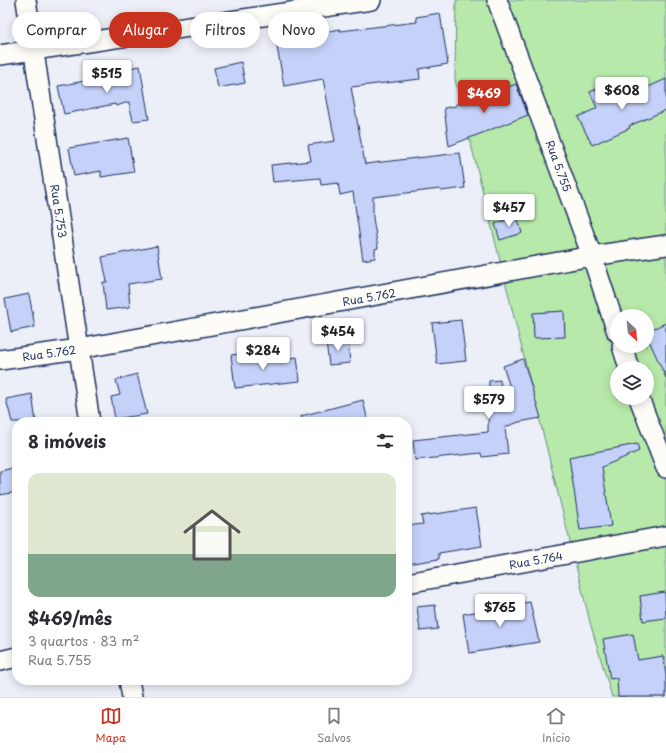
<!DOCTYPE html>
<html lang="pt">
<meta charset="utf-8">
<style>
:root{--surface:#fff;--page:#f2f2f3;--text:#2b2b33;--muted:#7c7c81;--line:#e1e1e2;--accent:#c8321e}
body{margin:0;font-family:"Playpen Sans",sans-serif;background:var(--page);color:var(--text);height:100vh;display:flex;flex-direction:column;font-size:15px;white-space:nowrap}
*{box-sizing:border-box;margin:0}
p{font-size:13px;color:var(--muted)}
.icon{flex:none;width:22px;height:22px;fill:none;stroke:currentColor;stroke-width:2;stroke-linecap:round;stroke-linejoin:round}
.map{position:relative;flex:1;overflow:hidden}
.side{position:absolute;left:12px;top:417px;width:400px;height:268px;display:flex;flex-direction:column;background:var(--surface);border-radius:16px;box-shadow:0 2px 10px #0003}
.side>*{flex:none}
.guide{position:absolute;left:12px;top:12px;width:400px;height:36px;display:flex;gap:8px}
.needle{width:26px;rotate:154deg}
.controls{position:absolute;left:610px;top:309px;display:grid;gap:8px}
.controls a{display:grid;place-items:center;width:44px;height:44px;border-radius:50%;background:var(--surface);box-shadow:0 2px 10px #0003;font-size:20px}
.price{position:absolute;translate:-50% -34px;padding:0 9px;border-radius:4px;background:#fff;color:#222;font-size:13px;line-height:26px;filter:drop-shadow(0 1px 2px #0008)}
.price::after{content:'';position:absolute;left:50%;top:24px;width:12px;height:9px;margin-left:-6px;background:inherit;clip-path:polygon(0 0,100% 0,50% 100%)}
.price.on{background:var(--accent);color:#fff}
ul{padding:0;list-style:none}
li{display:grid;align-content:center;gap:8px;height:212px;padding:0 16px}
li+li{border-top:1px solid var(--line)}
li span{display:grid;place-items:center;height:124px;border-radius:12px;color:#555}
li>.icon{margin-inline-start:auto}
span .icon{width:72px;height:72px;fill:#fffc;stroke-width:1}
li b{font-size:17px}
h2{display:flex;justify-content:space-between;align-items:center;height:48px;padding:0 16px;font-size:17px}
.chip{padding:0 14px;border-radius:18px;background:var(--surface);box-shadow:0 2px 10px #0003;font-size:14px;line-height:36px}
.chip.on{background:var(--accent);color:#fff}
.menu{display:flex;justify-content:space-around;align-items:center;height:56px;border-top:1px solid var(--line);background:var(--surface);font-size:11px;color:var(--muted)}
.menu a{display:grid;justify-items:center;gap:2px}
.menu .on{color:var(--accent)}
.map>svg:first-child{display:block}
</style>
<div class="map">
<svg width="666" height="697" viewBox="0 0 666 697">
<rect width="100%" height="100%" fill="#eceff8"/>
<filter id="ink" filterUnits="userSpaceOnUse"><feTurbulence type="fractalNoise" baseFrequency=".025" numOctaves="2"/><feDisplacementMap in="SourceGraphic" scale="8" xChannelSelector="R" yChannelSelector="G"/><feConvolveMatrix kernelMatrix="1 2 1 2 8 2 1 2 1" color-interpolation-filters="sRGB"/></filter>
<g filter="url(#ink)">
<path fill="#b7e9aa" stroke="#698c84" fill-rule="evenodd" d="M456 0H666V697H612L591 626 455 80ZM617 316H647V346H617ZM617 368H647V398H617Z"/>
<g fill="#c5d1f9" stroke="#1b2f5e">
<path d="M440 13 448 64 419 69 420 79 351 87 365 164 460 153 465 188 441 191 440 189 373 197V218L378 248 375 249V258L363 260 353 192 340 195 338 183 321 185 320 178 273 182 271 165 311 161 308 145 335 141 323 79 284 86 276 41 340 29V31L417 22 416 17Z"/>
<path d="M241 62 245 83 218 88 214 68Z"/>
<path d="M140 66 149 119 133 121 129 102 116 106 115 104 64 114 58 86 90 80 91 83 125 74 124 69Z"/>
<path d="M666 79V110L629 126 630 128 592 145 578 117 597 108 590 92 609 83 616 99 630 94 631 95Z"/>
<path d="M516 84 528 115 449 146 444 108 456 106V104H466Z"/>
<path d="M128 138 134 172 101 177V171L74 176 69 148Z"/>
<path d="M517 216 522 233 500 240 495 224Z"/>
<path d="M157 246 162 279 128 284 130 307 106 310 103 282H107L102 257Z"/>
<path d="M29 294 35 327 11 332 5 299Z"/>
<path d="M564 311 565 337 534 338 533 313Z"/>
<path d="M461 320 466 361 437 364 432 323Z"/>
<path d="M666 323V378L647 336V331Z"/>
<path d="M348 340 350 363 329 365 326 342Z"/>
<path d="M257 352 258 363 297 357 300 381 235 388 231 355Z"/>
<path d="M523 359 541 418 519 422 505 427 508 454 482 457 481 453 415 460 413 440 488 432 489 381 500 380 502 394H512L503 366Z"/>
<path d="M137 374 147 414 115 419 111 397 120 395 116 380Z"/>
<path d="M32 394 36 422H12L6 399Z"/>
<path d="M363 400 368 422H302L301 416Z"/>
<path d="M637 444 639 451 602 467 611 526 580 530 569 457Z"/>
<path d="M17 467V492L0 495V471Z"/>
<path d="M476 508 482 546 439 553V559L407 564V526L423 524 421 516Z"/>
<path d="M665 592 666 618 643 621 640 596Z"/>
<path d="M530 602 539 642 469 653 463 614Z"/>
<path d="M435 605 438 629 420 631 417 607Z"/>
<path d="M633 634 638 660 663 656 666 675V697H618L617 678 610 679 603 639Z"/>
</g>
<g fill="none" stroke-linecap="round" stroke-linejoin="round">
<defs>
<g id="street">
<path d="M26 0 90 422"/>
<path d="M497 0 592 256 617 332"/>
<path d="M0 55 371 0"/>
<path d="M622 346 629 368"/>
<path d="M0 360 79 349 592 256 666 245"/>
<path d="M639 398 666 468"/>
<path d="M407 583 666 536"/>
<path d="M0 661 17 657"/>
<path d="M129 680 132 697"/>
</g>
</defs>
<use href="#street" stroke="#1b2f5e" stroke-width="22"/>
<use href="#street" stroke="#fdfcf7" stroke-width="19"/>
</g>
</g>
<g text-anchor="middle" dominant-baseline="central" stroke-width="3.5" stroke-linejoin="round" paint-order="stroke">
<g font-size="11" fill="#1b2f5e" stroke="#fdfcf7">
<text transform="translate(559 166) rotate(70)">Rua 5.755</text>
<text transform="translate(59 211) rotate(81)">Rua 5.753</text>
<text transform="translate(369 297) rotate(-10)">Rua 5.762</text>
<text transform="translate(49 353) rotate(-8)">Rua 5.762</text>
<text transform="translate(536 560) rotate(-10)">Rua 5.764</text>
</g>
</g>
</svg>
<div class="controls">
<a><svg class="needle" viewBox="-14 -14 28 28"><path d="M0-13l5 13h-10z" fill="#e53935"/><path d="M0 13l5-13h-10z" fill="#7c7c81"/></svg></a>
<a><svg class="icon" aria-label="layers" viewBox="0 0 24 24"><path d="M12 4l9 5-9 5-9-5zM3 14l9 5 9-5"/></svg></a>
</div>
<b class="price" style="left:107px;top:94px">$515</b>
<b class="price" style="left:622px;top:111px">$608</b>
<b class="price on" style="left:484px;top:114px">$469</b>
<b class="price" style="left:509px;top:228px">$457</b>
<b class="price" style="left:338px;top:352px">$454</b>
<b class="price" style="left:263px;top:371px">$284</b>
<b class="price" style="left:489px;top:420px">$579</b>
<b class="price" style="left:500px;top:628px">$765</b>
<div class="guide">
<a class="chip">Comprar</a>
<a class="chip on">Alugar</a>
<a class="chip">Filtros</a>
<a class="chip">Novo</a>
</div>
<section class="side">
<h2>8 imóveis<svg class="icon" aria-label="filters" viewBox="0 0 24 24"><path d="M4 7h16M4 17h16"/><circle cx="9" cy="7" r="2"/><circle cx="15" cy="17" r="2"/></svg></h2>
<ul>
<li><span style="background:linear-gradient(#dfe7d0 65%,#7fa58c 0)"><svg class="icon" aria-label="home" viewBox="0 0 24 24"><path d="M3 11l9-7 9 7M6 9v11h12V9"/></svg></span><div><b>$469/mês</b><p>3 quartos · 83 m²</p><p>Rua 5.755</p></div></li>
</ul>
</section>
</div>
<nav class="menu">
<a class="on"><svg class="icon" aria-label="map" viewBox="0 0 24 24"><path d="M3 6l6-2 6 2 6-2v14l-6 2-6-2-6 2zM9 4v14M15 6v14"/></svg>Mapa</a>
<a><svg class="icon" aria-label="saved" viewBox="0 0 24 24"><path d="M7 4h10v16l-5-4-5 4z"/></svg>Salvos</a>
<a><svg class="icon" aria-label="home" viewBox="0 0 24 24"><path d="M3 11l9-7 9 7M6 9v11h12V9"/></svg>Início</a>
</nav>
